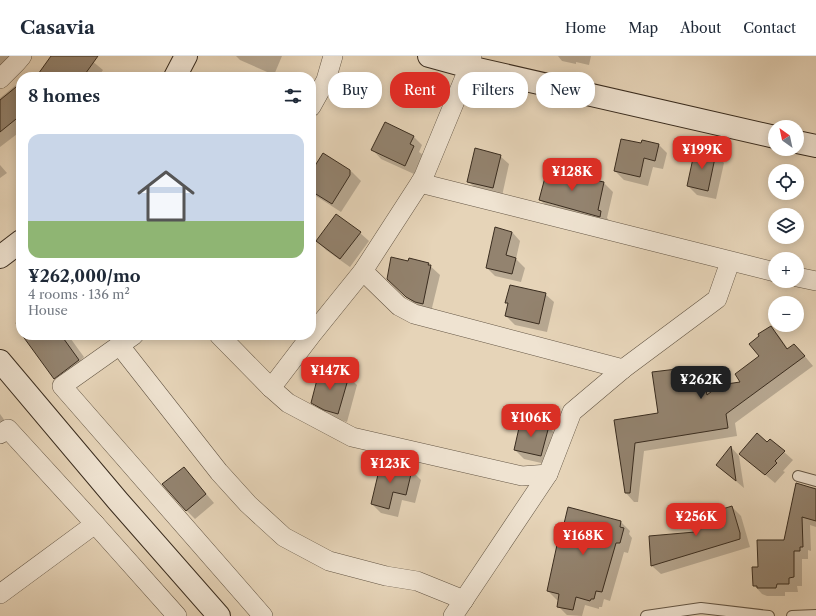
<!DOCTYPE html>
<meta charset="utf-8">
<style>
:root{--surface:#fff;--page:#f2f2f3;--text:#1f2937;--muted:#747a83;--line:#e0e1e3;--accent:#d93025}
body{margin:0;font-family:"Libre Caslon Text",serif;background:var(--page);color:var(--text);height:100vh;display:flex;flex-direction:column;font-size:15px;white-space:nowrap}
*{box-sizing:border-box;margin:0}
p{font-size:13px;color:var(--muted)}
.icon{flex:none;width:22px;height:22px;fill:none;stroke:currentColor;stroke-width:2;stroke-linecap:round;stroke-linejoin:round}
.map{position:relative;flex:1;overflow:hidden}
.sheet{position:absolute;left:16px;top:16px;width:300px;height:268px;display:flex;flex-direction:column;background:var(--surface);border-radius:16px;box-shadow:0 2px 10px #0003}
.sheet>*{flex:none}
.hud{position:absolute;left:328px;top:16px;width:380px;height:36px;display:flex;gap:8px}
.needle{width:26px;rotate:327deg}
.tools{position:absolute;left:768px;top:64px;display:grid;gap:8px}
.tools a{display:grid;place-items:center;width:36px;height:36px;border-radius:50%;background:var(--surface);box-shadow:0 2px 10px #0003;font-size:20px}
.price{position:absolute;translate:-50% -34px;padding:0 9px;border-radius:8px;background:var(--accent);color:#fff;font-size:13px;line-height:26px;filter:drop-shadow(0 1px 2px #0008)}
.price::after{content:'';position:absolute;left:50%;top:24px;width:12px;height:9px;margin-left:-6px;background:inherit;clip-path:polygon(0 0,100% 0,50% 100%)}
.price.on{background:#222;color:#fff}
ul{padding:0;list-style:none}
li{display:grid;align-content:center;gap:8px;height:212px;padding:0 12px}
li span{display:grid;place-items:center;height:124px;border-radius:12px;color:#555}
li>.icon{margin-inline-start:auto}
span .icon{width:72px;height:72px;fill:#fffc;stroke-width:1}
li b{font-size:17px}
h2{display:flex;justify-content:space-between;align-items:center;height:48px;padding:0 12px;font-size:17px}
.chip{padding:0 14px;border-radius:16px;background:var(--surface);box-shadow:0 2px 10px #0003;font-size:14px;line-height:36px}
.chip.on{background:var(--accent);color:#fff}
header{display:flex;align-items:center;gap:24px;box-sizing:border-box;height:56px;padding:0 20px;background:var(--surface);border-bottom:1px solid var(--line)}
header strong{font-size:19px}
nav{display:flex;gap:22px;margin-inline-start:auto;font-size:14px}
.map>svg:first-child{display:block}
</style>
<header>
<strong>Casavia</strong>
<nav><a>Home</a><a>Map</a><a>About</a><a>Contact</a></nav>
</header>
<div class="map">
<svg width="816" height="560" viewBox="0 0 816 560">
<rect width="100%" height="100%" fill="#e6d4b8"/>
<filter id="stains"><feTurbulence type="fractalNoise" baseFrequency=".005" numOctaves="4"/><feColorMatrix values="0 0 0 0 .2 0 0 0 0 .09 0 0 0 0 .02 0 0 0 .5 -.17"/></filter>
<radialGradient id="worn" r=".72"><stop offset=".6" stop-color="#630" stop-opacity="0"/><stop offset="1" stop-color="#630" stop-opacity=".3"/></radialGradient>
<g fill="#0003">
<path d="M0 0H22L0 25Z"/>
<path d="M52 0H86L103 14 98 21H26L33 16 38 21Z"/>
<path d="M236 0H282L274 19 240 4Z"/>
<path d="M558 0H591L589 9 576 6V8L562 5Z"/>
<path d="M21 25V75L0 91V42Z"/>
<path d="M413 80 422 89 419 96 423 99 414 118 381 103 373 94Z"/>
<path d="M642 88H658L667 97 663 113 653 111 648 130 624 124 615 115Z"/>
<path d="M324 98 352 116 361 125 341 156 316 140 311 135V126Z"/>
<path d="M715 98 724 107 716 143 697 139 688 130Z"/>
<path d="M500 100 509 108 502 140 477 134 468 125Z"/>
<path d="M0 109 7 117 0 122Z"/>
<path d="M574 118 578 122 604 127 613 136 607 162 610 165 549 152 540 144Z"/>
<path d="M512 176 520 185 516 203 525 212 521 226 495 220 487 212Z"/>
<path d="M360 177 369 185 350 211 326 194 317 185Z"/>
<path d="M409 206 428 208 440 219 431 256 416 250 388 222Z"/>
<path d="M545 238 554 246 547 276 515 269 506 260 509 248 507 246Z"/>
<path d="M21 263V275L15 267Z"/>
<path d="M770 271 779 280 788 293 803 298 813 310 735 367 737 380 644 395 638 446H634L626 437 615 365 660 358 676 314 685 323 686 328 704 325 713 336 742 327 760 301Z"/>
<path d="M24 279H68L84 301 81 304 87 313 64 331 55 322Z"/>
<path d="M348 321 357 329 347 366 334 362 321 355 312 346Z"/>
<path d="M0 358 8 369 0 374Z"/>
<path d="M548 371 557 379 550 409 524 403 515 394Z"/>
<path d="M767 387 784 396 793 404 783 415 785 416 775 427 741 398Z"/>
<path d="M731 391 739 400 744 432 717 409Z"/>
<path d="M382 408 412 415 421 424 415 447 402 444 398 461 381 457 372 448Z"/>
<path d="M184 412 214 447 195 463 186 454Z"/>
<path d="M811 431 816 432V471L810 469 811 495 808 494V503H802V530H797L798 536H785V540H767L762 538 754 529 759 512 784 485Z"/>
<path d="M732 451 741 460 750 491 661 518 652 510Z"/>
<path d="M621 466 630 475 629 478 632 482 628 497 624 496 610 545 604 543 602 551H599V553L585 549 582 560 567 559 558 550 559 544H557L548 535Z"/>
</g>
<g fill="#93836f" stroke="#392c1f">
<path d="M51 0H98L83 21H36Z"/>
<path d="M21 27V59L0 76V44Z"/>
<path d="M385 66 414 80 410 88 414 90 405 110 371 94Z"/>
<path d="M621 83 641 87 642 84 659 88 655 105 644 102 640 121 614 115Z"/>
<path d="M475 92 501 99 493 132 467 126Z"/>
<path d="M695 93 716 97 708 135 687 130Z"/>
<path d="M323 97 350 114V119L332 148 311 135V116Z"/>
<path d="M548 110 574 117 573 120 604 126 598 154 601 155 600 161 539 144Z"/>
<path d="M336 158 361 176 340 203 316 185Z"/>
<path d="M495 171 512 176 506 199 516 202 512 218 486 212Z"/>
<path d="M391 201 408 205 409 202 429 207 428 209H431L423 248 415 246 406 241 387 223Z"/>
<path d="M510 229 546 237 539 268 505 260 508 247H505Z"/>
<path d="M771 270 787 293 794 288 805 300 726 358 728 372 635 387 630 437H625L614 364 658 357 652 316 677 313 679 328 704 324 707 339 720 329 740 326 735 318 759 300 749 288 759 280 758 278Z"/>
<path d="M22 279H61L79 304 54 323Z"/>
<path d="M320 312 349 320 338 358 324 354 311 347Z"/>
<path d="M521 363 549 370 541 400 514 394Z"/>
<path d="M757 377 767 386 770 383 785 395 775 405 777 407 765 419 739 398Z"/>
<path d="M731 390 736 425 716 409Z"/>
<path d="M381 406 412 414 406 439 393 436 389 453 371 448Z"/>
<path d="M184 411 206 438 186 455 162 428Z"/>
<path d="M796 427 816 433V465L802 461 803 491H800V495H794V521L789 522V528H777L776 532H757V530H753L752 511H758L757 484H784Z"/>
<path d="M732 450 740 477V483L651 510 649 480 695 476 691 463Z"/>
<path d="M568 451 621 465 620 471 624 472 620 487H616L602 536 596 535 594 543H591L590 545 576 541 573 554 557 551 559 538 547 535 560 475 562 476Z"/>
</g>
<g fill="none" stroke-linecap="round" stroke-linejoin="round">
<defs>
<g id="lane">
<path d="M798 420 816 425"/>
<path d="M646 560 701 552 769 560"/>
<path d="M792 560 816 559"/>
</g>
<g id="street">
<path d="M0 23 16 7 22 0"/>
<path d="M311 51 326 24 333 0"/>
<path d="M420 127 775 216"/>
<path d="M363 215 399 250 414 258 623 313"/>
<path d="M797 221 816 225"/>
<path d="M134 279 62 330 263 560"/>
<path d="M219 279 271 332 288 347 352 381 522 420 548 418"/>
<path d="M120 290 219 416 248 448 284 481 329 505 386 520 417 525 464 544"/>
<path d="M271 332 313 277 363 215 420 127 424 120 469 11 472 0"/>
<path d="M0 378 8 373 95 468 177 560"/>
<path d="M0 538 95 468"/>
<path d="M453 560 548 418 572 356 623 313 717 243 730 206"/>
</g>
<g id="secondary">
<path d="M429 0 469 11 775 81"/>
<path d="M175 21 186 0"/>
<path d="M797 86 816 90"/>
<path d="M0 201 21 185"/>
<path d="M0 305 118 445 219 560"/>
</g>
</defs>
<use href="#lane" stroke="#645645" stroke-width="12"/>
<use href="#street" stroke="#645645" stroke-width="20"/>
<use href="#secondary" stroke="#392c1f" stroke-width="24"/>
<use href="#lane" stroke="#efe3d1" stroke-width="10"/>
<use href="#street" stroke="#efe3d1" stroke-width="19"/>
<use href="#secondary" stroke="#efe3d1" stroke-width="22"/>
</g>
<rect width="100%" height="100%" filter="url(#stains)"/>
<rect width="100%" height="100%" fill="url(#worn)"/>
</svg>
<div class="tools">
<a><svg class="needle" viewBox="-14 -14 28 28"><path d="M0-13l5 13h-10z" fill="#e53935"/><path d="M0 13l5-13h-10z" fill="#747a83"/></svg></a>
<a><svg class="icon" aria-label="locate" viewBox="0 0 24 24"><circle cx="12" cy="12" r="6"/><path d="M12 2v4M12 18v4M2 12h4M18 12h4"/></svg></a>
<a><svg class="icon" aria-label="layers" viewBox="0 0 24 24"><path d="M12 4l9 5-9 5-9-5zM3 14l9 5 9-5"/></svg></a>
<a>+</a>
<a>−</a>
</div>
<b class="price" style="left:702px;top:114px">¥199K</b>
<b class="price" style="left:572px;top:136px">¥128K</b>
<b class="price" style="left:330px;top:335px">¥147K</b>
<b class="price on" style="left:701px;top:344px">¥262K</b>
<b class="price" style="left:531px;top:382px">¥106K</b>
<b class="price" style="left:390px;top:428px">¥123K</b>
<b class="price" style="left:696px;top:481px">¥256K</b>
<b class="price" style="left:583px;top:500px">¥168K</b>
<div class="hud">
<a class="chip">Buy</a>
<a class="chip on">Rent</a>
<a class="chip">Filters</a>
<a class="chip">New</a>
</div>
<section class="sheet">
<h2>8 homes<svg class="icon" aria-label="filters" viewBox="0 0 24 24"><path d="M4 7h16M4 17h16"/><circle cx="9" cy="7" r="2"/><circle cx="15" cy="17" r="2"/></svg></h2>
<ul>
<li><span style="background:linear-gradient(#c9d6e8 70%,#8fb573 0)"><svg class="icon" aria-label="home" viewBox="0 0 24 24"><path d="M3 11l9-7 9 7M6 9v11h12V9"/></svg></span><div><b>¥262,000/mo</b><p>4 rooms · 136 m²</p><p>House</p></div></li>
</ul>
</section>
</div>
